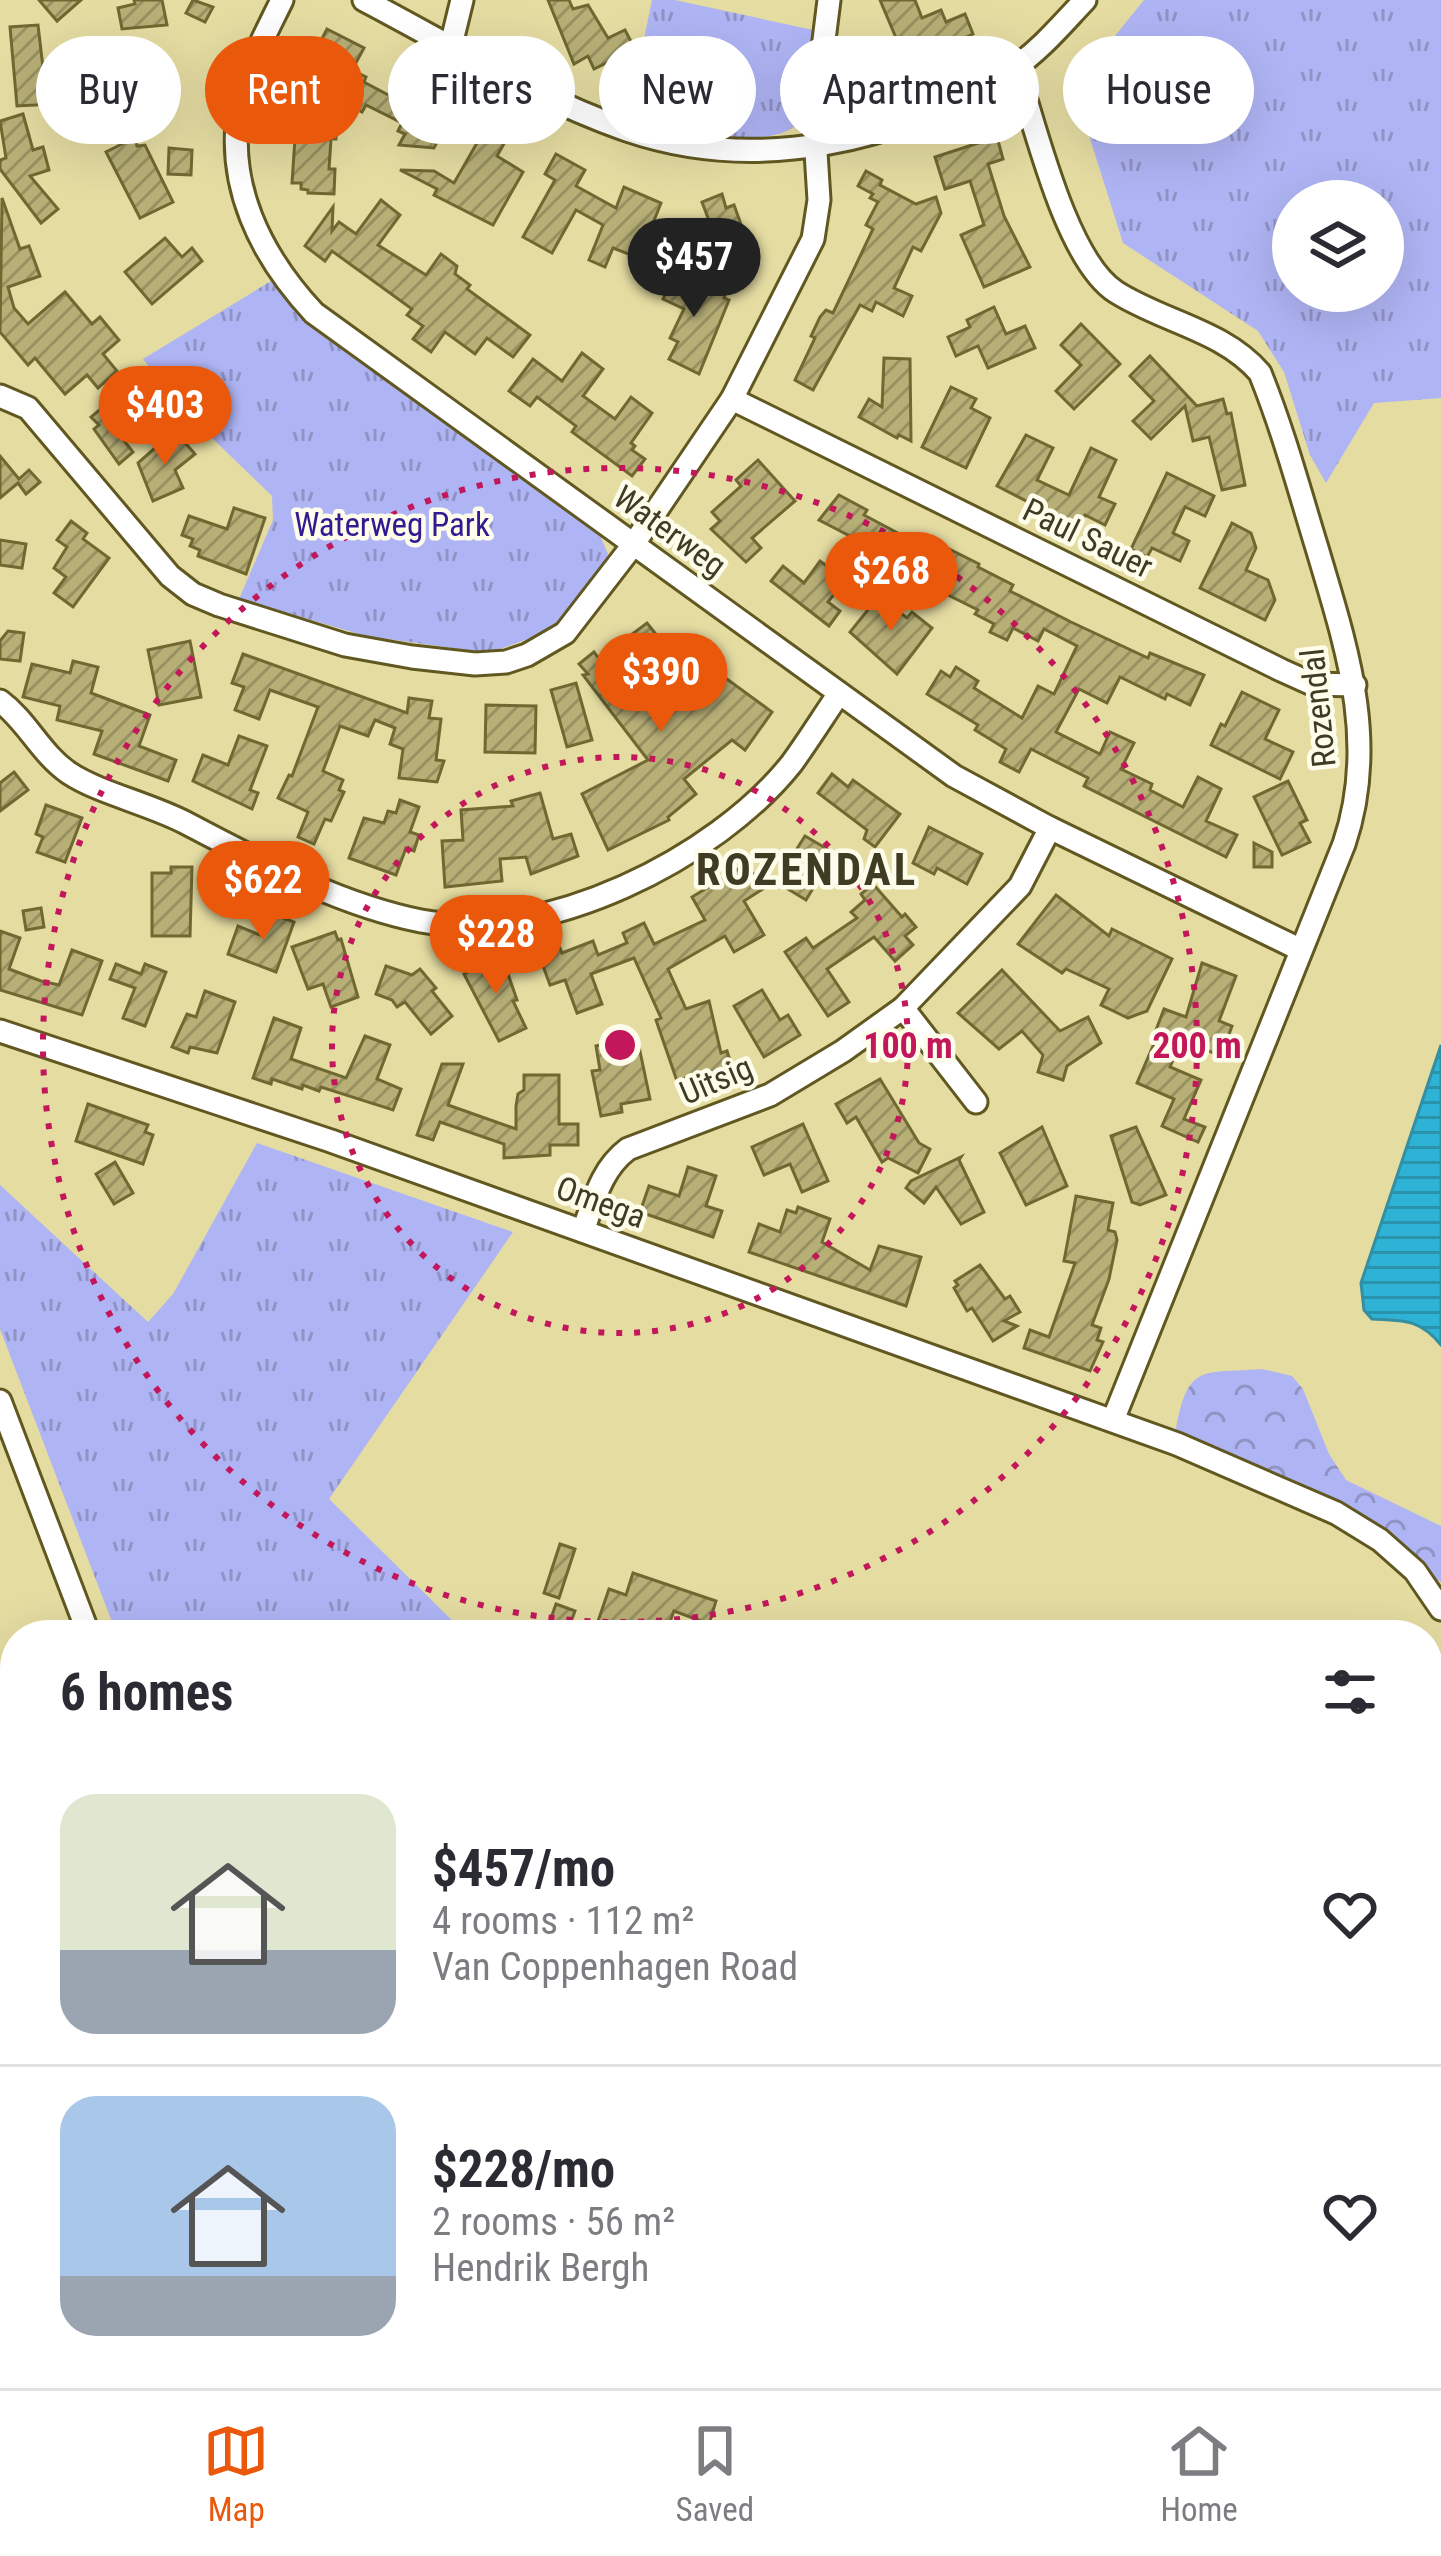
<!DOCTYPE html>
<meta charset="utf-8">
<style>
:root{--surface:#fff;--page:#f2f2f3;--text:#2b2b33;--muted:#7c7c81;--line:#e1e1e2;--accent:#ea580c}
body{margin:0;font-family:"Roboto Condensed",sans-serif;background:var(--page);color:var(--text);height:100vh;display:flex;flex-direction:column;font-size:45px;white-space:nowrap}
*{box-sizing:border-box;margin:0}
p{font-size:39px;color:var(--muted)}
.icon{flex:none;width:66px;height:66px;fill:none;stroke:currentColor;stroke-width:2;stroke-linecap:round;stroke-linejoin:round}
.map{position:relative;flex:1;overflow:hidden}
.side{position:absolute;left:0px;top:1620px;width:1443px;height:768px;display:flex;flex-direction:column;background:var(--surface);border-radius:48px 48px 0 0;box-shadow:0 12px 48px #0002}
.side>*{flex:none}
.guide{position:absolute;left:36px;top:36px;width:1371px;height:108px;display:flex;gap:24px}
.controls{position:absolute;left:1272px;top:180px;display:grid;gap:24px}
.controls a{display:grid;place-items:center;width:132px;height:132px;border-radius:50%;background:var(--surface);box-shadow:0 12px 48px #0002;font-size:60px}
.price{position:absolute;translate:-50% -102px;padding:0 27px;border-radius:42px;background:var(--accent);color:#fff;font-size:39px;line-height:78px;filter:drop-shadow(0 3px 6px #0008)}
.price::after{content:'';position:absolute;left:50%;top:72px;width:36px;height:27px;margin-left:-18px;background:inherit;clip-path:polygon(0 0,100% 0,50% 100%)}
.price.current{background:#222;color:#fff}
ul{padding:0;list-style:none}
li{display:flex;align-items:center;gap:36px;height:300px;padding:0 60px}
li+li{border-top:3px solid var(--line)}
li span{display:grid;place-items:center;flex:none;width:336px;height:240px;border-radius:36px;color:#555}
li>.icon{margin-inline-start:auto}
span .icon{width:144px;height:144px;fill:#fffc;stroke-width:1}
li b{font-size:51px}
h2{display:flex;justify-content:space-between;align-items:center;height:144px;padding:0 60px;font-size:51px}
.pill{padding:0 42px;border-radius:54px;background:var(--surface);box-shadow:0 12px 48px #0002;font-size:42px;line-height:108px}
.pill.current{background:var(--accent);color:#fff}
.tab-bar{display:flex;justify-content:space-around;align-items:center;height:168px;border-top:3px solid var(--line);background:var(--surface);font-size:33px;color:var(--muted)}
.tab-bar a{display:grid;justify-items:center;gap:6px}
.tab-bar .current{color:var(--accent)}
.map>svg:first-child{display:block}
</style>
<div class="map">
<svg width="1441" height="2388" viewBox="0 0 1441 2388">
<defs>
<pattern id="grass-tufts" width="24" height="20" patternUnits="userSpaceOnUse" patternTransform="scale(3)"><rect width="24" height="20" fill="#afb4f4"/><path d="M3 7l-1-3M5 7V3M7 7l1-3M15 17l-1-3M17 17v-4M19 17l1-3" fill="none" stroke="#9094c5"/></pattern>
<pattern id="forest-crowns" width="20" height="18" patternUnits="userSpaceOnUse" patternTransform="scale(3)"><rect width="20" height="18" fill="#afb4f4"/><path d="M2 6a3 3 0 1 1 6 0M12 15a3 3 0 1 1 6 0" fill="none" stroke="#9094c5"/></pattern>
<pattern id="water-rules" width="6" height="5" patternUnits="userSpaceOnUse" patternTransform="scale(3)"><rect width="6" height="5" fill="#2eb3d6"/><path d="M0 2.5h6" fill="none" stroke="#2993ad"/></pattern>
<pattern id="building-hatch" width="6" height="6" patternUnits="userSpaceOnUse" patternTransform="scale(3)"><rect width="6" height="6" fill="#b8af77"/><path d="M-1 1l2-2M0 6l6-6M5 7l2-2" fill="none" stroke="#979061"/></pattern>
</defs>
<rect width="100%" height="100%" fill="#e5dca2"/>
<g fill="url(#grass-tufts)" fill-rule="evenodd">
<path d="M652 0H675L813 30 798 124C768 152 664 131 628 117Z"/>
<path d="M1144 0H1441V398L1374 403 1326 483 1310 455 1284 372 1258 331 1123 243 1080 107 1085 73ZM1293 201H1383V291H1293Z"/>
<path d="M271 281 327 334 599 533 608 554 602 569 568 613 546 633 488 653 366 636 239 599 273 520 272 496 184 411 143 359Z"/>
<path d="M257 1143 513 1232 329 1499 467 1635H117L0 1329V1185L148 1322 173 1294Z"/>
<path d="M1428 2154 1441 2167V2388H1249L1234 2373H1428Z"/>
<path d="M397 2373H659L649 2388H400Z"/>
<path d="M691 2373H1204L1220 2388H681Z"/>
</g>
<path fill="url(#forest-crowns)" d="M1262 1369 1292 1376 1303 1389 1329 1454 1346 1480 1441 1526V1582L1191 1441 1176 1429C1188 1362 1203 1374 1262 1369Z"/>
<path fill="url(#water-rules)" stroke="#338fa1" stroke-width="3" d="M1441 1045V1345C1419 1318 1403 1321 1372 1319L1364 1310 1361 1283Z"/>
<g fill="url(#building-hatch)" stroke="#706831" stroke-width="3">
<path d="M39 0H81L57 21Z"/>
<path d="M134 0H162L167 25 122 29 118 8 135 4Z"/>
<path d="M193 0 213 7 205 22 186 13Z"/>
<path d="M548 0H569L573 9 588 5 608 38 625 30 635 49 594 69 588 56 574 64Z"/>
<path d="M880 0H915L922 18 941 10 946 22 965 14 973 34 955 42 958 50 932 61 927 50 905 59Z"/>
<path d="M38 25 45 85H100L96 69 113 65 116 75 149 71 159 113 131 120 137 146 145 145 173 202 140 218 106 152 122 144 111 101 17 106 10 27Z"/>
<path d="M327 29 364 48 352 70 366 77 364 82 394 98 407 72 428 82 417 105 448 121 434 148 399 145 405 134 398 131 402 123 366 105 362 112 348 105 337 125 336 139H331L329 169H335L334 194 308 193V190L301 189V183H292L298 94 294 92Z"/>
<path d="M23 114 33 150 43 147 49 170 30 176 58 209 41 223 0 169V160L6 158 0 121Z"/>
<path d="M485 129 506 140 497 156 523 172 493 225 434 195 437 189 400 170 434 171 454 183Z"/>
<path d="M997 137 1003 159 988 164 1004 216 1030 267 984 287 961 235 984 225 970 181 945 189 935 157Z"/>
<path d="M169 148 192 150 191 175 168 174Z"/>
<path d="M556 154 585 170 576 186 616 208 624 187 661 203 639 258 613 248 605 267 589 260 603 225 576 210 552 253 523 237 555 180 545 174Z"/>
<path d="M866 171 882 180 880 185 916 204 936 197 941 213 921 251 913 247 894 288 912 296 903 316 876 302 872 311 860 305 813 390 795 380 815 338 811 336 820 317 826 310 833 313 873 229 866 225 878 202 870 198 873 194 858 186Z"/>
<path d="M722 194 726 208 734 205 750 249 742 252 749 269 735 274 724 246 719 247 702 202Z"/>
<path d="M2 198 20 249 29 246 40 276 8 287 14 308 28 324 65 292 92 324 100 317 119 340 103 354 117 371 98 388 87 375 65 394 35 358 28 365 0 332Z"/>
<path d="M381 200 400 215 378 245 426 275 441 254 457 266 455 274 470 285 467 289 530 335 513 357 487 338 475 354 445 332 431 352 413 339 423 326 407 315 412 309 332 251 325 261 305 246 333 207 332 231 339 222 356 234Z"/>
<path d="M165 238 182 257 192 248 202 261 152 304 125 272Z"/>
<path d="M676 271 725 295 724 298 729 300 699 374 669 359 678 342 670 338 684 309 663 299Z"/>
<path d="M994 307 1006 334 1025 326 1035 348 988 368 978 346 956 356 948 337 970 327 967 320Z"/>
<path d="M1081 324 1120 364 1074 409 1056 391 1081 365 1061 345Z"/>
<path d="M582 353 603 369 583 396 615 419 631 397 652 413 631 443 635 446 632 450 645 459 632 476 572 432 576 426 537 397 530 406 509 391 533 359 562 381Z"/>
<path d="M1150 356 1197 406 1223 399 1227 414 1231 413 1245 485 1222 490 1209 437 1193 441 1185 406 1151 439 1133 421 1154 401 1130 376Z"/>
<path d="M884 358 910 359 911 441 899 435 897 438 859 417 869 399 882 407Z"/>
<path d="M951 387 976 399 971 408 990 418 966 468 922 447Z"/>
<path d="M116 396 138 423 121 437 133 452 119 464 94 429 99 425 91 417Z"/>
<path d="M1026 435 1053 448 1037 480 1069 495 1091 448 1116 460 1099 497 1115 504 1105 525 1085 515 1079 528 997 486Z"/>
<path d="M180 437 195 454 175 470 183 488 153 501 138 463 163 441 168 447Z"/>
<path d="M0 456 19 479 29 470 40 482 26 494 18 483 0 498Z"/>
<path d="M758 460 795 501 752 538 761 548 746 562 711 529 720 521 712 512 741 486 736 480Z"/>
<path d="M1167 473 1214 496 1205 516 1185 507 1173 533 1189 541 1180 561 1152 548 1147 557 1131 549Z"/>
<path d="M839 495 867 510 864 515 909 539 911 534 923 540 925 537 979 564 978 567 1013 585 1010 591 1071 622 1148 658 1150 653 1204 675 1190 705 1167 694 1165 699 1120 677 1107 703 1079 689 1056 732 1100 754 1110 732 1134 743 1121 769 1152 784 1150 790 1183 807 1198 777 1221 789 1206 821 1237 835 1226 857 1084 786 1088 778 1031 749 1019 772 1000 762 1006 749 975 730 978 725 927 694 941 671 950 677 956 667 978 681 974 688 1022 718 1038 686 1054 694 1077 646 1044 629 1038 641 1013 628 1007 640 990 632 994 624 975 614 978 610 930 586 932 581 898 561 819 520Z"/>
<path d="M234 508 265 518 246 574 198 556 200 550 190 546 193 539 182 535 189 516 227 529Z"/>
<path d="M71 521 87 533 83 539 109 558 73 607 54 593 66 577 54 568 67 547 57 540Z"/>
<path d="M1232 523 1251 533 1256 548 1246 570 1268 580 1275 600 1265 620 1200 588Z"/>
<path d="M0 540 26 544 22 568 0 565Z"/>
<path d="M820 561 845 580 828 602 840 611 829 626 771 581 783 566 804 583Z"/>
<path d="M879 596 907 618 912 612 932 628 897 674 850 632Z"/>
<path d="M647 623 662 642 649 653 690 707 716 671 772 712 745 750 732 740 684 779 696 794 668 817 669 820 608 850 582 794 648 760 583 675 588 674 579 664 594 652 599 659Z"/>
<path d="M8 631 24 633 20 661 0 659V641Z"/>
<path d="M190 641 201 697 159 705 148 650Z"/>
<path d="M243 654 407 713 409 698 432 701 429 718 441 719 436 760 444 761 437 782 399 778 403 749 390 744 395 728 375 720 368 736 340 726 323 771 343 780 339 790 344 792 331 821 325 819 314 844 298 837 308 812 278 798 289 775 292 776 318 707 270 690 259 719 235 710 244 687 232 683Z"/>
<path d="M73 661 98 667 91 693 150 715 139 746 176 760 168 781 94 754 102 731 57 720 60 706 23 697 32 664 70 673Z"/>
<path d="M576 683 592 740 567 747 551 690Z"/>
<path d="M1242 692 1279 710 1265 739 1293 752 1280 779 1211 745 1221 724 1225 726Z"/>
<path d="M486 705 536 706 535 753 485 752Z"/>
<path d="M239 736 267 746 250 790 258 793 252 809 193 781 203 755 228 765Z"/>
<path d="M14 772 28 790 0 811V783Z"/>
<path d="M832 774 848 787 853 780 900 814 875 847 864 839 867 830 818 793Z"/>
<path d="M1288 781 1307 820 1300 823 1310 842 1282 855 1254 797Z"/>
<path d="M540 793 553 839 571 834 578 856 531 874 526 857 500 859 502 881 445 887 442 841 463 840 461 810 513 806 511 801Z"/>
<path d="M400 800 419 807 410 832 419 835 414 851 406 848 396 875 349 858 364 818 384 823 388 811 396 813Z"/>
<path d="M46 805 82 818 65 862 37 852 43 837 36 834Z"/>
<path d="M929 827 982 854 967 884 937 868 934 874 913 863Z"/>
<path d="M805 836 834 853 806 900 783 886 799 859 793 855Z"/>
<path d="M1254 843 1272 852V867H1254Z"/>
<path d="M745 865 766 887 744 901 764 935 734 952 725 936 668 969 686 1009 709 1001 721 1053 727 1051 733 1070 703 1081 700 1073 677 1081 656 1020 661 1018 634 958 591 974 602 1004 577 1013 565 980 550 985 539 955 560 948 562 953 593 941 598 955 627 943 623 933 644 923 654 944 705 920 692 897Z"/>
<path d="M171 867H192L190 936H152V873H171Z"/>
<path d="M873 884 902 917 905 914 916 927 905 936 913 945 895 961 874 937 827 969 849 1002 828 1016 785 952 806 938 813 948 857 918 851 912 865 900 861 894Z"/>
<path d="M1056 895 1109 936 1112 929 1172 959 1147 1011 1128 1018 1101 1005 1109 989 1066 969 1062 973 1018 944Z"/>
<path d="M41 908 44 927 26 930 23 911Z"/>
<path d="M268 912 294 922 276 972 228 954 238 926 260 935Z"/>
<path d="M0 931 20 938 9 969 41 981 59 985 72 950 102 961 82 1015 0 990Z"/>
<path d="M335 932 338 940 341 939 358 997 331 1007 323 984 308 989 292 947Z"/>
<path d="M501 954 517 1000 513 1001 526 1028 499 1041 464 974Z"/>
<path d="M1202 963 1236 976 1219 1021 1232 1026 1221 1056 1182 1040 1170 1067 1201 1080 1184 1119 1205 1127 1198 1142 1162 1126 1174 1099 1137 1083 1159 1032 1156 1030 1164 1009 1186 1017Z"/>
<path d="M116 964 141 974 145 964 166 972 145 1026 123 1018 135 988 110 979Z"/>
<path d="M386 966 412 975 420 969 436 988 432 991 452 1016 431 1034 405 1002 397 1007 392 1000 376 994Z"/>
<path d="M1002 970 1060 1031 1088 1017 1101 1043 1067 1066 1063 1080 1038 1072 1043 1055 1022 1031 999 1049 958 1013Z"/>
<path d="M762 990 780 1020 788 1015 800 1035 764 1057 734 1006Z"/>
<path d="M205 991 235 1002 217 1053 190 1047 188 1053 172 1047 187 1014 196 1017Z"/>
<path d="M274 1018 301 1028 291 1059 346 1078 365 1036 390 1045 377 1079 401 1089 393 1110 321 1087 319 1091 303 1085 302 1089 272 1079 271 1084 253 1078Z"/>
<path d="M637 1037 650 1099 621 1104 622 1112 601 1116 592 1071 600 1070 596 1046Z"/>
<path d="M442 1064H463L448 1105 516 1129V1106L518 1094 524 1090V1075H559V1124H578V1145H550V1155L504 1158V1144L440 1122 433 1140 417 1135Z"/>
<path d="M880 1079 919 1143 930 1149 918 1173 888 1158 882 1162 856 1117 847 1123 836 1104Z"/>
<path d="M88 1104 148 1125 145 1132 153 1135 143 1164 76 1141Z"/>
<path d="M803 1124 828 1181 802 1192 790 1164 764 1175 752 1147Z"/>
<path d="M1042 1127 1067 1186 1026 1205 1000 1153Z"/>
<path d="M1136 1127 1166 1195 1140 1205 1132 1202 1111 1136Z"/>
<path d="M961 1157 959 1160 984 1212 961 1224 936 1187 924 1203 906 1188 911 1181Z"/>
<path d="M115 1162 133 1193 114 1204 96 1174Z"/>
<path d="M688 1167 716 1176 706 1206 722 1211 713 1237 640 1212 649 1186 679 1196Z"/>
<path d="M1076 1196 1113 1203 1108 1230 1115 1232 1117 1240 1109 1279 1092 1325 1101 1328 1097 1340 1103 1342 1090 1371 1024 1348 1030 1330 1049 1337 1075 1263 1064 1261Z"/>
<path d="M798 1207 830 1219 822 1242 870 1270 879 1246 921 1257 906 1306 749 1252 759 1224 780 1232 787 1210 796 1213Z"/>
<path d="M980 1265 1005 1299 1010 1296 1020 1312 1004 1321 1017 1326 993 1341 972 1308 967 1311 954 1288 958 1285 955 1281Z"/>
<path d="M560 1544 575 1549 559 1598 544 1593Z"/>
<path d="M633 1573 716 1601 709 1624 674 1611 665 1635H618L596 1627 609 1589 626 1595Z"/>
<path d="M556 1604 575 1611 566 1635H545Z"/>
</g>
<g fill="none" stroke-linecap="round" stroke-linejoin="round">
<defs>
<g id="minor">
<path d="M282 0C266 33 247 67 240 103 224 184 261 256 314 313L954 776 1050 828 1299 949"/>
<path d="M364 0C450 45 535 98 627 130 756 174 899 143 1012 69 1039 52 1063 23 1085 0"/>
<path d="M451 45 462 0"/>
<path d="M1016 67C1035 125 1066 260 1116 292 1163 322 1223 330 1260 373 1283 430 1299 489 1317 548 1346 646 1379 742 1344 844L1113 1420"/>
<path d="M0 396 28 408 170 576 193 594 219 605 345 645 412 657 475 664 506 662 527 655 565 633 633 545 732 399 813 239 819 200 814 120 829 0"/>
<path d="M732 399 1281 670 1312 684 1355 685"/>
<path d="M0 701C27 721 41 754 69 773 99 793 150 804 186 823 261 862 337 904 421 921 544 944 716 859 792 763 808 741 823 717 838 695"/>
<path d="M903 1008 976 1102"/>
<path d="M0 1031 331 1141 1177 1444 1336 1513 1380 1540 1415 1571 1441 1609"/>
<path d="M583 1231C594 1201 601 1169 628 1149L770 1095 843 1051 903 1008 1020 886 1050 828"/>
<path d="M0 1401 89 1635"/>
<path d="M360 2373 364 2388"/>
<path d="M1216 2373 1232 2388"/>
<path d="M673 2388 683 2373"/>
</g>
</defs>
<use href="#minor" stroke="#615821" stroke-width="27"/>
<use href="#minor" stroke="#fff" stroke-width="21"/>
</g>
<g fill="none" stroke="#c2185b" stroke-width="6" stroke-dasharray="6 12">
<circle cx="620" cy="1045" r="288"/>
<circle cx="620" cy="1045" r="577"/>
</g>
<g text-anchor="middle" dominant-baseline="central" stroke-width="9" stroke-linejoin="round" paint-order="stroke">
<g font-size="33" fill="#321b92" stroke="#fefceb">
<text x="392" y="524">Waterweg Park</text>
</g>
<g font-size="33" fill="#403c24" stroke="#fefceb">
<text transform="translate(670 531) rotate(36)">Waterweg</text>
<text transform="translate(1088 538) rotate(26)">Paul Sauer</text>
<text transform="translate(1318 708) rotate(-96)">Rozendal</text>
<text transform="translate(716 1080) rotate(-23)">Uitsig</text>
<text transform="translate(601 1202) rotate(20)">Omega</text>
</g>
<g font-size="45" font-weight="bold" letter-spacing="3" fill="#403c24" stroke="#fefceb">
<text x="807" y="869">ROZENDAL</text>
</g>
</g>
<circle cx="620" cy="1045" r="18" fill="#c2185b" stroke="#fefceb" stroke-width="6"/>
<g font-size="36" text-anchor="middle" font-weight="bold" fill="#c2185b" stroke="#fefceb" stroke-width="9" stroke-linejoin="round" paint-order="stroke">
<text x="908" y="1058">100 m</text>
<text x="1197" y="1058">200 m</text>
</g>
</svg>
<div class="controls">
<a><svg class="icon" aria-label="layers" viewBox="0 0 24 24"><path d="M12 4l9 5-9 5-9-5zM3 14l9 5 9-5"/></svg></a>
</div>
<b class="price current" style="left:694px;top:320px">$457</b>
<b class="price" style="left:165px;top:468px">$403</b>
<b class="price" style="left:891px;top:634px">$268</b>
<b class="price" style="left:661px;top:735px">$390</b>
<b class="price" style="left:263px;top:943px">$622</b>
<b class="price" style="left:496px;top:997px">$228</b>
<div class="guide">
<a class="pill">Buy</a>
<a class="pill current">Rent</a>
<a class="pill">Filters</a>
<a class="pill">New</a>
<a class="pill">Apartment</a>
<a class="pill">House</a>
</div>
<section class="side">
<h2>6 homes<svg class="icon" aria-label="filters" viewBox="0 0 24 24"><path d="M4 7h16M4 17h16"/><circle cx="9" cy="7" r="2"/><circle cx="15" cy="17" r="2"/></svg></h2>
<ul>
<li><span style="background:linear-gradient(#dfe7d0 65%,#9aa5b1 0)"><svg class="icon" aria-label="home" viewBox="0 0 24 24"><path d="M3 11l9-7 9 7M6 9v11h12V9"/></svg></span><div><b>$457/mo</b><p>4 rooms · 112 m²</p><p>Van Coppenhagen Road</p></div><svg class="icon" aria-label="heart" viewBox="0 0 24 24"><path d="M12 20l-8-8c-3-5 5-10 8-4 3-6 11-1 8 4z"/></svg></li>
<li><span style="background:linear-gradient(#a9c7e8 75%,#9aa5b1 0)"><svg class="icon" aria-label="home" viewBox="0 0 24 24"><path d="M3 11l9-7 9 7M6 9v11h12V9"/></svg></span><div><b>$228/mo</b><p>2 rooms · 56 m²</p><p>Hendrik Bergh</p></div><svg class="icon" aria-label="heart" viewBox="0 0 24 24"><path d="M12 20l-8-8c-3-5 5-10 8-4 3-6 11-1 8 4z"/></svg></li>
</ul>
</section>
</div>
<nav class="tab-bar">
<a class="current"><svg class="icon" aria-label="map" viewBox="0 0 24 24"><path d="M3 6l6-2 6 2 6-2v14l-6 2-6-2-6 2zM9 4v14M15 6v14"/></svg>Map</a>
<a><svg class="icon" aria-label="saved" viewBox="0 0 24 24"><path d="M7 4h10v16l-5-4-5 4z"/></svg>Saved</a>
<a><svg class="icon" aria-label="home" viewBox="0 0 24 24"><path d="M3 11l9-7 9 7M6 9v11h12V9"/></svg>Home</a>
</nav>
